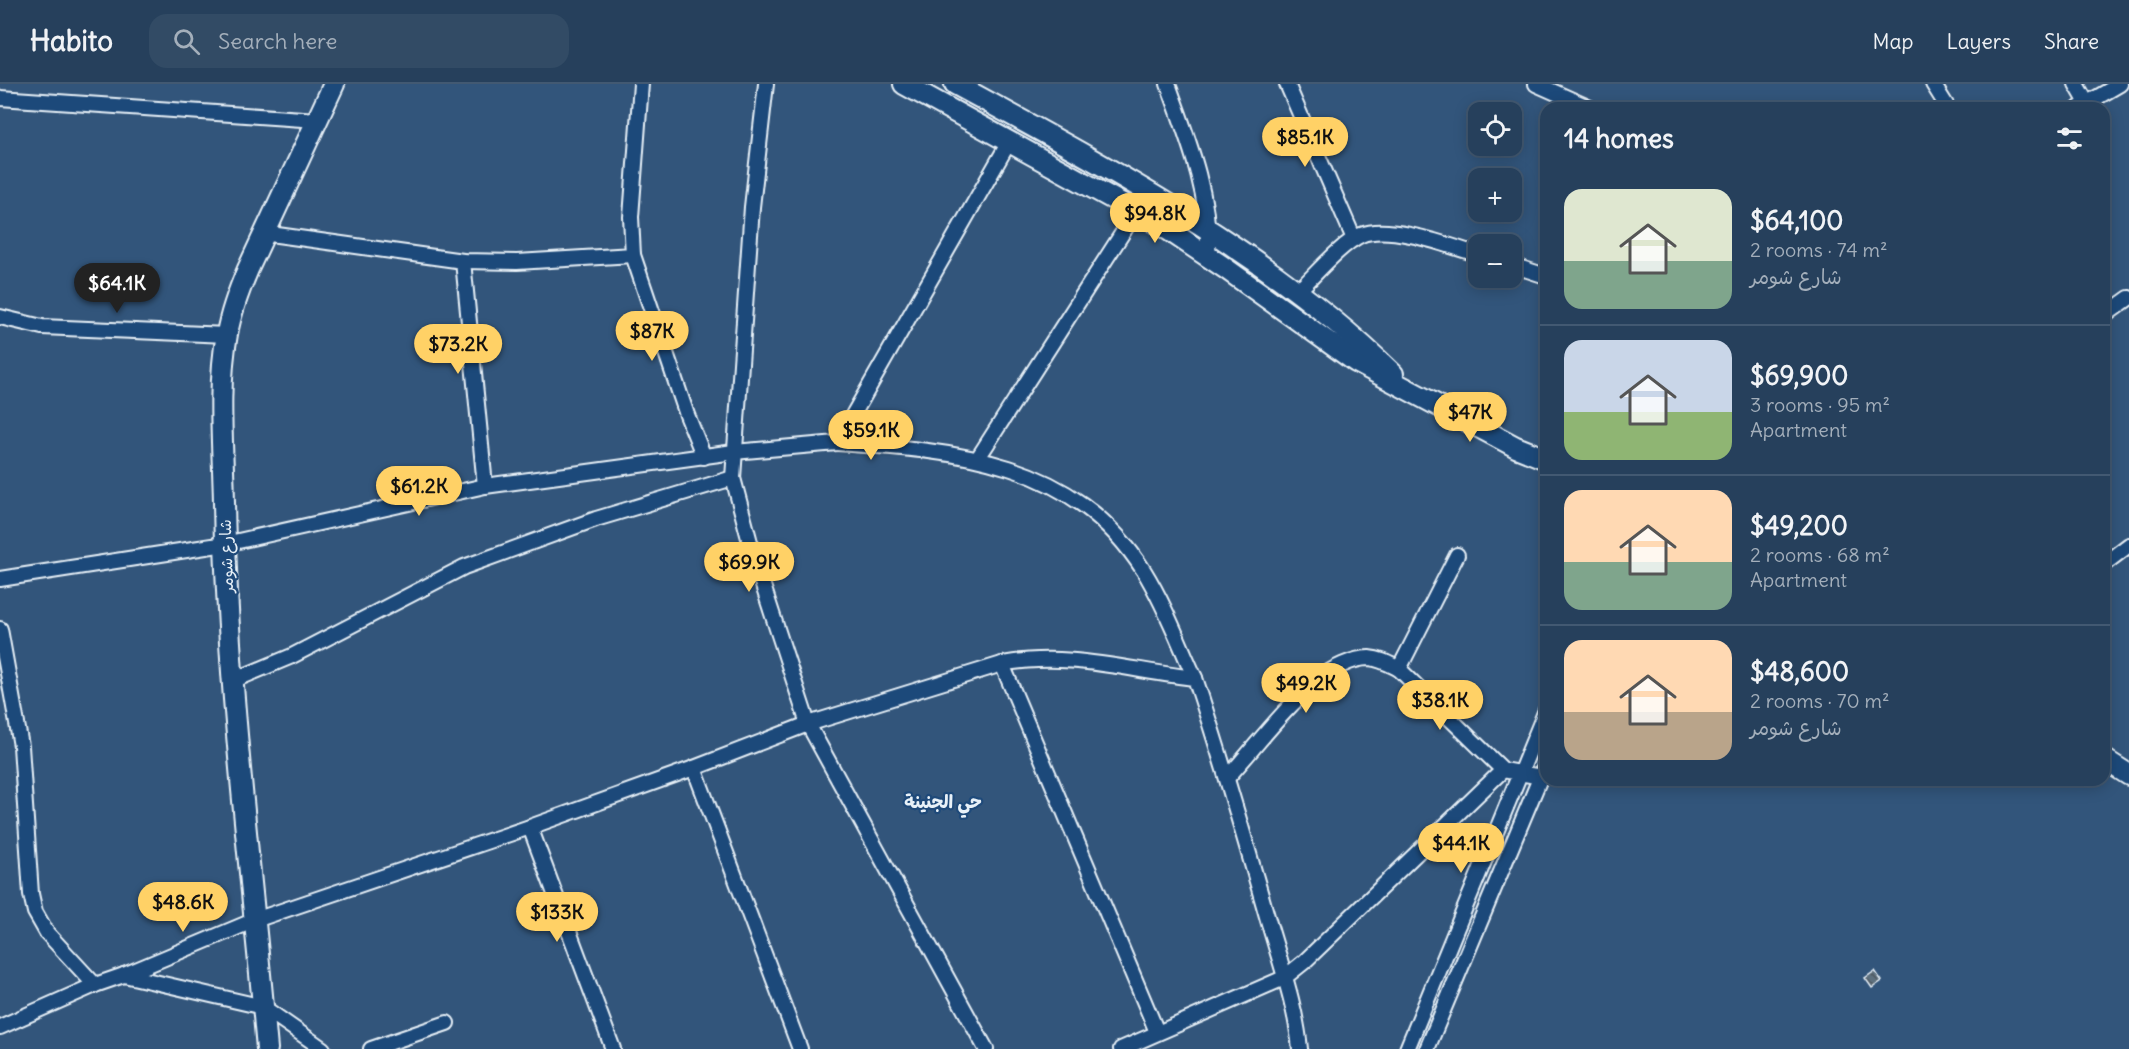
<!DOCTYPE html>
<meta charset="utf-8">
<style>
:root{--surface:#26405c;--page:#324b65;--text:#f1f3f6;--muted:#a4afbb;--line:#425972;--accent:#ffd166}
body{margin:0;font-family:Delius,"Playpen Sans Arabic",sans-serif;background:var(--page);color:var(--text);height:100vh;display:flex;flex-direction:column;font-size:22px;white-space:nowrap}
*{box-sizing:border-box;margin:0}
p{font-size:20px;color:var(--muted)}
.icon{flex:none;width:33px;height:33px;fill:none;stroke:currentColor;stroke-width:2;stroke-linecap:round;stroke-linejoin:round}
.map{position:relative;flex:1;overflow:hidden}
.details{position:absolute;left:1540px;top:18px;width:570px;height:684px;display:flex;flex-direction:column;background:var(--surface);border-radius:18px;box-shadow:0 3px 15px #0003,0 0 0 2px var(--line)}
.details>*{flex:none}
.controls{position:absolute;left:1468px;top:18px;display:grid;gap:12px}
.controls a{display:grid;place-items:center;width:54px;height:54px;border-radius:12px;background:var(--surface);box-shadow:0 3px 15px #0003,0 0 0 2px var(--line);font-size:30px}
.price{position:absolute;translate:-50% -51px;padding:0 14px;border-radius:21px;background:var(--accent);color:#111;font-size:20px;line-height:39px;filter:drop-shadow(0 2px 3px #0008)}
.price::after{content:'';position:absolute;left:50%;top:36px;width:18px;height:14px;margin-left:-9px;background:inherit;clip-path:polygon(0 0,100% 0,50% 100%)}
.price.on{background:#222;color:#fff}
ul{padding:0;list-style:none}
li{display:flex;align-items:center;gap:18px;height:150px;padding:0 24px}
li+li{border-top:2px solid var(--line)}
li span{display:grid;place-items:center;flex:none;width:168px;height:120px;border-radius:18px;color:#555}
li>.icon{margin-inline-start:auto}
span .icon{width:72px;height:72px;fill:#fffc;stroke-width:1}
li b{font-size:26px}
h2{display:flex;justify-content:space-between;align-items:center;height:72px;padding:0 24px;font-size:26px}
header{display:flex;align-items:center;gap:36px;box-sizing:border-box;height:84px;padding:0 30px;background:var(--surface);border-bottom:2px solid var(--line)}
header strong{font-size:28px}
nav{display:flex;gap:33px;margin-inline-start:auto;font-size:21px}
.search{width:420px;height:54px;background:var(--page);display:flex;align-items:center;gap:15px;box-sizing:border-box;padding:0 21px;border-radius:18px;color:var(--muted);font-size:22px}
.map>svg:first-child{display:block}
</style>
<header>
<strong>Habito</strong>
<div class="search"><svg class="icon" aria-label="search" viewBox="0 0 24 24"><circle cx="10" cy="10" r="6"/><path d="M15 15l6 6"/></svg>Search here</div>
<nav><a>Map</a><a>Layers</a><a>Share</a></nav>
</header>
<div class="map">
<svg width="2129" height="965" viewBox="0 0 2129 965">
<defs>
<pattern id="building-back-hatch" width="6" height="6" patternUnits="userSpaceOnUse" patternTransform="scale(1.5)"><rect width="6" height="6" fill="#5d6f7e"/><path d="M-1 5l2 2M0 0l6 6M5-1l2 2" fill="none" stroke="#505a61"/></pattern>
</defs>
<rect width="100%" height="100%" fill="#32557b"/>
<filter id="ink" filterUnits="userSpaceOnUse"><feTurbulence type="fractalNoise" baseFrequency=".0167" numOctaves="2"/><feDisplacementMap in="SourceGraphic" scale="12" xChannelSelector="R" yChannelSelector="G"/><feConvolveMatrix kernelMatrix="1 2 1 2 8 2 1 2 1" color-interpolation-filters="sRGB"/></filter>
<g filter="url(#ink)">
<path fill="url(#building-back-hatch)" stroke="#e8f1f8" stroke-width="1.5" d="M1875 887 1882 897 1872 904 1865 894Z"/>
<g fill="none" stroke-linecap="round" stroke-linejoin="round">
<defs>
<g id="street">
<path d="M766 0 752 123 733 394 755 477 808 640 986 965"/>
<path d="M1168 0C1188 55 1211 113 1208 172"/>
<path d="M1287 0 1354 155"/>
<path d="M1536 0 1590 24"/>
<path d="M1933 0 1948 24"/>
<path d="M2076 0 2087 19"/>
<path d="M0 14 317 36"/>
<path d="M2079 24 2120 0"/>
<path d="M1009 58 837 359C957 367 1073 375 1144 487 1165 521 1179 559 1195 594"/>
<path d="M263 149 463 177 517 178 633 171 631 133 641 0"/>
<path d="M633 171 687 331 704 373"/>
<path d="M463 177 485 402"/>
<path d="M1512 181 1546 192"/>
<path d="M1298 207C1314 192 1342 159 1361 151 1389 139 1450 162 1479 171"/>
<path d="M2104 232 2129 214"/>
<path d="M0 233 42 243 227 251"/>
<path d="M978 374 1136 128"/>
<path d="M2104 480 2129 461"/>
<path d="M0 495 225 460 485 402 734 368 837 359"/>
<path d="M0 545 21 662 31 810 35 828 47 849 95 901"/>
<path d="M1002 580 1157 948"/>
<path d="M1399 585 1457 471"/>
<path d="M232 597 292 572 464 483 596 435 733 394"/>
<path d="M694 684 800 965"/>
<path d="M1228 693C1256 662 1286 622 1319 595 1331 585 1353 574 1369 574 1381 575 1389 580 1399 585L1503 686 1541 693"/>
<path d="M530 743 613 965"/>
<path d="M124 891 263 923 323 965"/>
<path d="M0 943 95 901 124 891 255 836 530 743 694 684 808 640 1002 580C1067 567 1131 587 1195 594 1222 675 1245 755 1268 836 1280 878 1296 922 1300 965"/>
<path d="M371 965 447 939"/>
<path d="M1121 965 1284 894 1304 878 1503 686"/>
<path d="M1407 965 1546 626"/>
<path d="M1427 965 1546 680"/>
</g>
<g id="secondary">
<path d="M904 0 1164 143 1225 184 1356 278 1516 363 1546 375"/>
<path d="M955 0C1107 83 1269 168 1393 290"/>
<path d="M2104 675 2129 691"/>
<path d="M267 965C251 783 227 601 224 418 223 364 217 303 227 250 231 227 239 206 248 185L334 0"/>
</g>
</defs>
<use href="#street" stroke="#e8f1f8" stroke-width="18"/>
<use href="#secondary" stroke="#e8f1f8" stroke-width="24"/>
<use href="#street" stroke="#1f4a7a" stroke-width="14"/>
<use href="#secondary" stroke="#1f4a7a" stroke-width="20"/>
</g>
</g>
<g text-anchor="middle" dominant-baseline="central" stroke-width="4.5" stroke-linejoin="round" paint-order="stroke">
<g font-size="16" fill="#e8f1f8" stroke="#1f4a7a">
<text transform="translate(226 472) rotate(-92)">شارع شومر</text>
</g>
<g font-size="18" font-weight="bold" fill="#e8f1f8" stroke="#1f4a7a">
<text x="943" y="717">حي الجنينة</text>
</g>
</g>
</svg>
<div class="controls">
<a><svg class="icon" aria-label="locate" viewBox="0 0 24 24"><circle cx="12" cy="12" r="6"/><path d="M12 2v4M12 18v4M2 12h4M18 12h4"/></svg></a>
<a>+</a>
<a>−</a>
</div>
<b class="price" style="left:1305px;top:84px">$85.1K</b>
<b class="price" style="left:1155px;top:160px">$94.8K</b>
<b class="price on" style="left:117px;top:230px">$64.1K</b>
<b class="price" style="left:652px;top:278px">$87K</b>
<b class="price" style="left:458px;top:291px">$73.2K</b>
<b class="price" style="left:1470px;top:359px">$47K</b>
<b class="price" style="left:871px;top:377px">$59.1K</b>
<b class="price" style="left:419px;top:433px">$61.2K</b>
<b class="price" style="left:749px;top:509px">$69.9K</b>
<b class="price" style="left:1306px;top:630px">$49.2K</b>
<b class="price" style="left:1440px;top:647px">$38.1K</b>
<b class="price" style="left:1461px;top:790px">$44.1K</b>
<b class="price" style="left:183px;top:849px">$48.6K</b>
<b class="price" style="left:557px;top:859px">$133K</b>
<section class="details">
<h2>14 homes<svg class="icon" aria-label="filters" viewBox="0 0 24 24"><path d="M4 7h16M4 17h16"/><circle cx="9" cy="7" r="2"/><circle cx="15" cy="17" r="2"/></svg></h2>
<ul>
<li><span style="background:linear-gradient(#dfe7d0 60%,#7fa58c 0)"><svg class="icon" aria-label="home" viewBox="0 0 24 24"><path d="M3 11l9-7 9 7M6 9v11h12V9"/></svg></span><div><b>$64,100</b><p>2 rooms · 74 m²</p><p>شارع شومر</p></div></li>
<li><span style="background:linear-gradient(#c9d6e8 60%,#8fb573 0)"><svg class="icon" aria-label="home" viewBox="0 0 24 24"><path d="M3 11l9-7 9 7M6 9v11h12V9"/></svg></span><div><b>$69,900</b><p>3 rooms · 95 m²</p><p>Apartment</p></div></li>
<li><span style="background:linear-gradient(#ffd9b3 60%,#7fa58c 0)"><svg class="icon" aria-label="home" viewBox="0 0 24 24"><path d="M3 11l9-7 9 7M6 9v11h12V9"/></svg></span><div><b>$49,200</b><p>2 rooms · 68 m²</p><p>Apartment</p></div></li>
<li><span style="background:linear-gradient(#ffd9b3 60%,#b9a48a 0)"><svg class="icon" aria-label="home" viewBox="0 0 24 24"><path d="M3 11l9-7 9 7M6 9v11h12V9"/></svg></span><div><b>$48,600</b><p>2 rooms · 70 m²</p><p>شارع شومر</p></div></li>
</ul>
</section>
</div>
